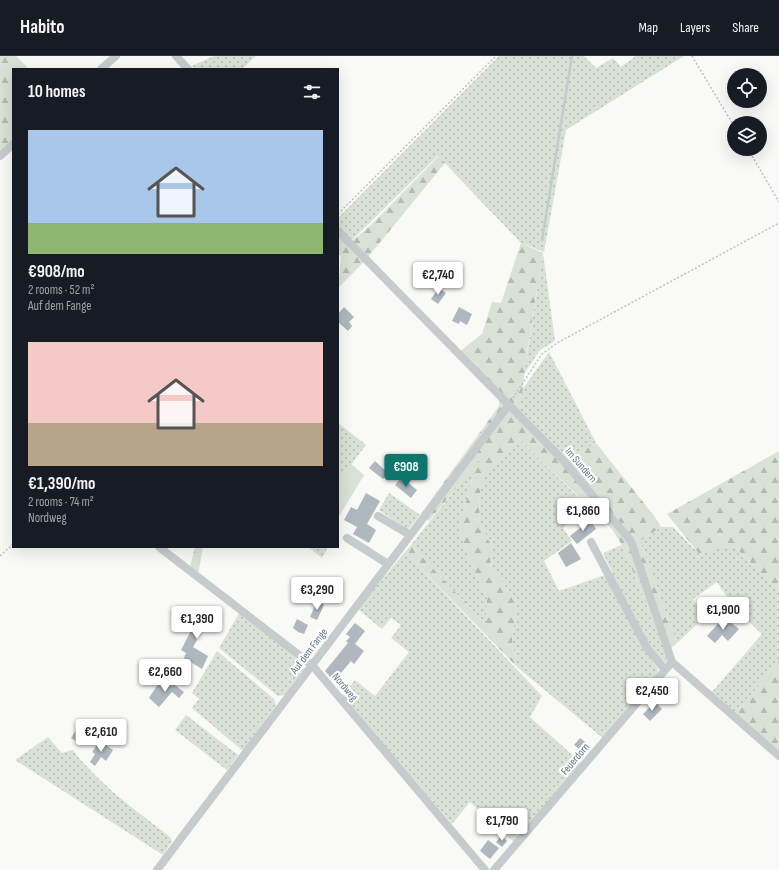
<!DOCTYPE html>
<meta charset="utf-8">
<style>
:root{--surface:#171b24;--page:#20242c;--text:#f1f3f6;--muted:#9ea1a6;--line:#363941;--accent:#0f766e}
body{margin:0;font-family:"Sofia Sans Condensed",sans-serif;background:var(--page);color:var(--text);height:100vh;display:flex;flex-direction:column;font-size:15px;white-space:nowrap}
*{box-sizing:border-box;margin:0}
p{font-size:13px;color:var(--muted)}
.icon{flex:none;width:22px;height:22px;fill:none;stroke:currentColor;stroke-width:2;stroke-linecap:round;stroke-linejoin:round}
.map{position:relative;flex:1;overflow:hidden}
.panel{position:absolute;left:12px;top:12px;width:327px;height:480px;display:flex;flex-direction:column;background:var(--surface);border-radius:0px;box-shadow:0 4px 16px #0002}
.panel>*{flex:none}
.controls{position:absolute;left:727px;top:12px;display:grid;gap:8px}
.controls a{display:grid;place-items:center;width:40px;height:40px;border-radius:50%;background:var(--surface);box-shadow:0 4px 16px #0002;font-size:20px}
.price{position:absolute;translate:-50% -34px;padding:0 9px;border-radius:4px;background:#fff;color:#222;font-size:13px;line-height:26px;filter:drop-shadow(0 1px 2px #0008)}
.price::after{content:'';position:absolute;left:50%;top:24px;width:12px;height:9px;margin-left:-6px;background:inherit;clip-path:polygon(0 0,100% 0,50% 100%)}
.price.active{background:var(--accent);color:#fff}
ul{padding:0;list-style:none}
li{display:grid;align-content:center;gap:8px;height:212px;padding:0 16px}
li span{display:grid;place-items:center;height:124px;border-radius:0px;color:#555}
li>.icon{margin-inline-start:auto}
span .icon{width:72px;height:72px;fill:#fffc;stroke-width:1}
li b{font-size:17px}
h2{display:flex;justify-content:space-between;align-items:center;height:48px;padding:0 16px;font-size:17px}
header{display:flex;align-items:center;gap:24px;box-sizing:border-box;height:56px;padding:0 20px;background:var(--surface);border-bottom:1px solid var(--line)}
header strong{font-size:19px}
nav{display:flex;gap:22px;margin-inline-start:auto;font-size:14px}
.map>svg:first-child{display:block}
</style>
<header>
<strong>Habito</strong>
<nav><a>Map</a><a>Layers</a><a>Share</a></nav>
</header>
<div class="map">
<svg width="779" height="814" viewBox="0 0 779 814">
<defs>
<pattern id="green-dots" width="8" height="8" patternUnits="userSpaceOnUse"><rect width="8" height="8" fill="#dae1d6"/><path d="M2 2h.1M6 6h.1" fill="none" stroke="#b4bbb3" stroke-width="1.8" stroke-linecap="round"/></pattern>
<pattern id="forest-firs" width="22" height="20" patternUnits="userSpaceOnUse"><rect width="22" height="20" fill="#dae1d6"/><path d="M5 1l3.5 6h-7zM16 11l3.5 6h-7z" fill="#b4bbb3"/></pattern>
</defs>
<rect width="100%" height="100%" fill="#f9f9f6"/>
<g fill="url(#green-dots)">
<path d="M214 0H256L242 13H195L192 10Z"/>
<path d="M499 0H584L596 12 613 2 621 11 636 0H684L566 74 544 196 521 187 438 100 352 184 338 171V162Z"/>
<path d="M543 197 555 285 540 294 524 318Z"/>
<path d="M549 296 596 387 566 404 520 355 522 334Z"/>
<path d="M338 367 366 389 341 422 338 420Z"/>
<path d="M519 383 587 450 573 459 563 472 572 485 544 505 559 535 605 519 642 590 658 613V618L604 683 517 611 512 585 517 546 490 509 492 491 480 467 479 441 483 423Z"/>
<path d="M481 401 472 424 459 472 470 505 487 542 486 569 411 489Z"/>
<path d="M389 437 420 459 408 474 379 454Z"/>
<path d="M661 471H673L699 498 724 490 735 491 779 535V604L736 658 712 636 762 578 732 549 717 526 693 543 704 562 677 587 640 485Z"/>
<path d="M622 489 666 596 667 607 662 606 649 592 609 518 612 516 603 497Z"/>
<path d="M308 491H328L322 502Z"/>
<path d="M405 496 542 640 530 661 582 708 514 786 470 746 452 768 342 640 355 624 375 640 409 596 391 582 401 569 391 562 382 573 358 553Z"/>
<path d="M240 556 303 606 304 612 285 639 278 640 219 592Z"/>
<path d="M217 595 274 643 276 649 243 695 192 652 199 643 192 637Z"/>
<path d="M186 659 238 699 227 714 175 674Z"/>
<path d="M48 681 62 697 73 694C99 729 136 754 170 781L172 785 163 799 15 704Z"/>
</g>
<g fill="url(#forest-firs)">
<path d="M0 0H16L29 13H13V83L0 94Z"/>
<path d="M439 100 445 107 364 206 338 232 341 201 338 197V178L348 188 370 170Z"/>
<path d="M521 187 543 197 527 296 520 355 561 407 596 387 655 461 661 471 640 485 677 587 666 596 622 489 612 473 519 383 483 423 479 441 480 467 492 491 490 509 517 546 512 585 518 612 405 496 411 489 486 569 487 542 470 505 459 472 472 424 480 403 429 465 420 459 499 350V335L459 296 482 278 492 246 501 247Z"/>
<path d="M779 395V535L735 491 724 490 699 498 667 458Z"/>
<path d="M195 491H203L198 519 190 512Z"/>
<path d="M779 604V695L736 658Z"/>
</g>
<path fill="#dae1d6" d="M351 408 364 419 338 462V420L341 422Z"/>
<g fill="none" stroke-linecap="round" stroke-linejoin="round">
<path stroke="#bfccd0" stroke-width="2.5" d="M542 184 572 0"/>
</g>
<g fill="#aeb8be">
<path d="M439 232 446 237 438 248 431 243Z"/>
<path d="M344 251 354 261 349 266 352 270 348 275 338 266V258Z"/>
<path d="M459 251 472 258 467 269 460 265 459 268 452 265Z"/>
<path d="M375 405 388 417 383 423 369 412Z"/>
<path d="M401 421 417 434 411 442 395 429Z"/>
<path d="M366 437 380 445 367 468 376 474 369 487 353 478 357 471 344 464 351 451 357 454Z"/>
<path d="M590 464 596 473 577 488 570 480Z"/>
<path d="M571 487 581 503 566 511 558 497Z"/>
<path d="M317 545 324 549 317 564 310 561Z"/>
<path d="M201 555 216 563 211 573 205 570 193 591 208 600 202 613 184 602 186 597 181 594Z"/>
<path d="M724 561 739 573 728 585 722 579 715 587 707 580Z"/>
<path d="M297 563 308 569 304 578 298 576 293 572Z"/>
<path d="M355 567 365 575 355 588 364 595 354 608 351 605 341 617 338 616 332 623 325 615 348 587 346 585 350 581 346 578Z"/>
<path d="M168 624 184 636 179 642 172 636 159 651 149 642 160 625 164 629Z"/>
<path d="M655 646 662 653 650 665 643 658Z"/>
<path d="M77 672 86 678 79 687 71 682Z"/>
<path d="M580 682 589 689 583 696 574 689Z"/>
<path d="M100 685 113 694 106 705 101 701 95 710 90 706 95 698 92 696Z"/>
<path d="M501 780 507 785 502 791 496 786Z"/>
<path d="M488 784 499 792 490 803 480 795Z"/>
</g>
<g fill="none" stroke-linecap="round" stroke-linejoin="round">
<g stroke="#bfc2c4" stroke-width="1.5" stroke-dasharray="2 2" stroke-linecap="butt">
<path d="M692 0 734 70"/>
<path d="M748 93 779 146"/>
<path d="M338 158 496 0"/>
<path d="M513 342 542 298 557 287 779 167"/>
<path d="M0 500 13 488"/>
</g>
<g stroke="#c6cbce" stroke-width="8">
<path d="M176 0 188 13"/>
<path d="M101 13 116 0"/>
<path d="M0 100 13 88"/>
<path d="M338 175 562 403 631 485 672 606 779 700"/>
<path d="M378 460 410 479"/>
<path d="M347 482 388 508"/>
<path d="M591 486 647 592 665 614"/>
<path d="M159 491 312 609 485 814"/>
<path d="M157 814 508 350"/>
<path d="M494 814 672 606"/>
</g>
</g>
<g text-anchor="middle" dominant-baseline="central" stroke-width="4" stroke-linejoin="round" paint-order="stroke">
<g font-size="11" fill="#617684" stroke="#fff">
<text transform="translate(581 409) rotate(49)">Im Sundern</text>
<text transform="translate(309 595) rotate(-53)">Auf dem Fange</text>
<text transform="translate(345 631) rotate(50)">Nordweg</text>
<text transform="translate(575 703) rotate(-50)">Feuerdorn</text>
</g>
</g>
</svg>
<div class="controls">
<a><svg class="icon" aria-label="locate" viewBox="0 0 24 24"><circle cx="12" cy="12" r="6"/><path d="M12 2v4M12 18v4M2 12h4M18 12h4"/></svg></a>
<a><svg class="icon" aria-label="layers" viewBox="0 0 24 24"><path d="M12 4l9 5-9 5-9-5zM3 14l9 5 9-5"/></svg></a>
</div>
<b class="price" style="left:438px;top:240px">€2,740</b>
<b class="price active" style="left:406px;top:432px">€908</b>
<b class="price" style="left:583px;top:476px">€1,860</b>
<b class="price" style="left:317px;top:555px">€3,290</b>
<b class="price" style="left:723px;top:575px">€1,900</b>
<b class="price" style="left:197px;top:584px">€1,390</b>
<b class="price" style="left:165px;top:637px">€2,660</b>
<b class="price" style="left:652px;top:656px">€2,450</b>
<b class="price" style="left:101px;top:697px">€2,610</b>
<b class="price" style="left:502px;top:786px">€1,790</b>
<section class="panel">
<h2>10 homes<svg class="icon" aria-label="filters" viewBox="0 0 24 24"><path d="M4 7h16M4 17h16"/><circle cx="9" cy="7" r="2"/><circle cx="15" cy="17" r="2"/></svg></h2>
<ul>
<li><span style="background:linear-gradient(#a9c7e8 75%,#8fb573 0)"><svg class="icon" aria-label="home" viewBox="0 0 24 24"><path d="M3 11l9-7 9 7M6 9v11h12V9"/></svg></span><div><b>€908/mo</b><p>2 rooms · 52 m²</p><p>Auf dem Fange</p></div></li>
<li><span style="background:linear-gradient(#f6c9c9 65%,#b9a48a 0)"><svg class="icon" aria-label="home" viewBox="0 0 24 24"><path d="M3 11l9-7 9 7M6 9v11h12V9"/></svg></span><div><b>€1,390/mo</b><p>2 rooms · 74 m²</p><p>Nordweg</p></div></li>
</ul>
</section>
</div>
